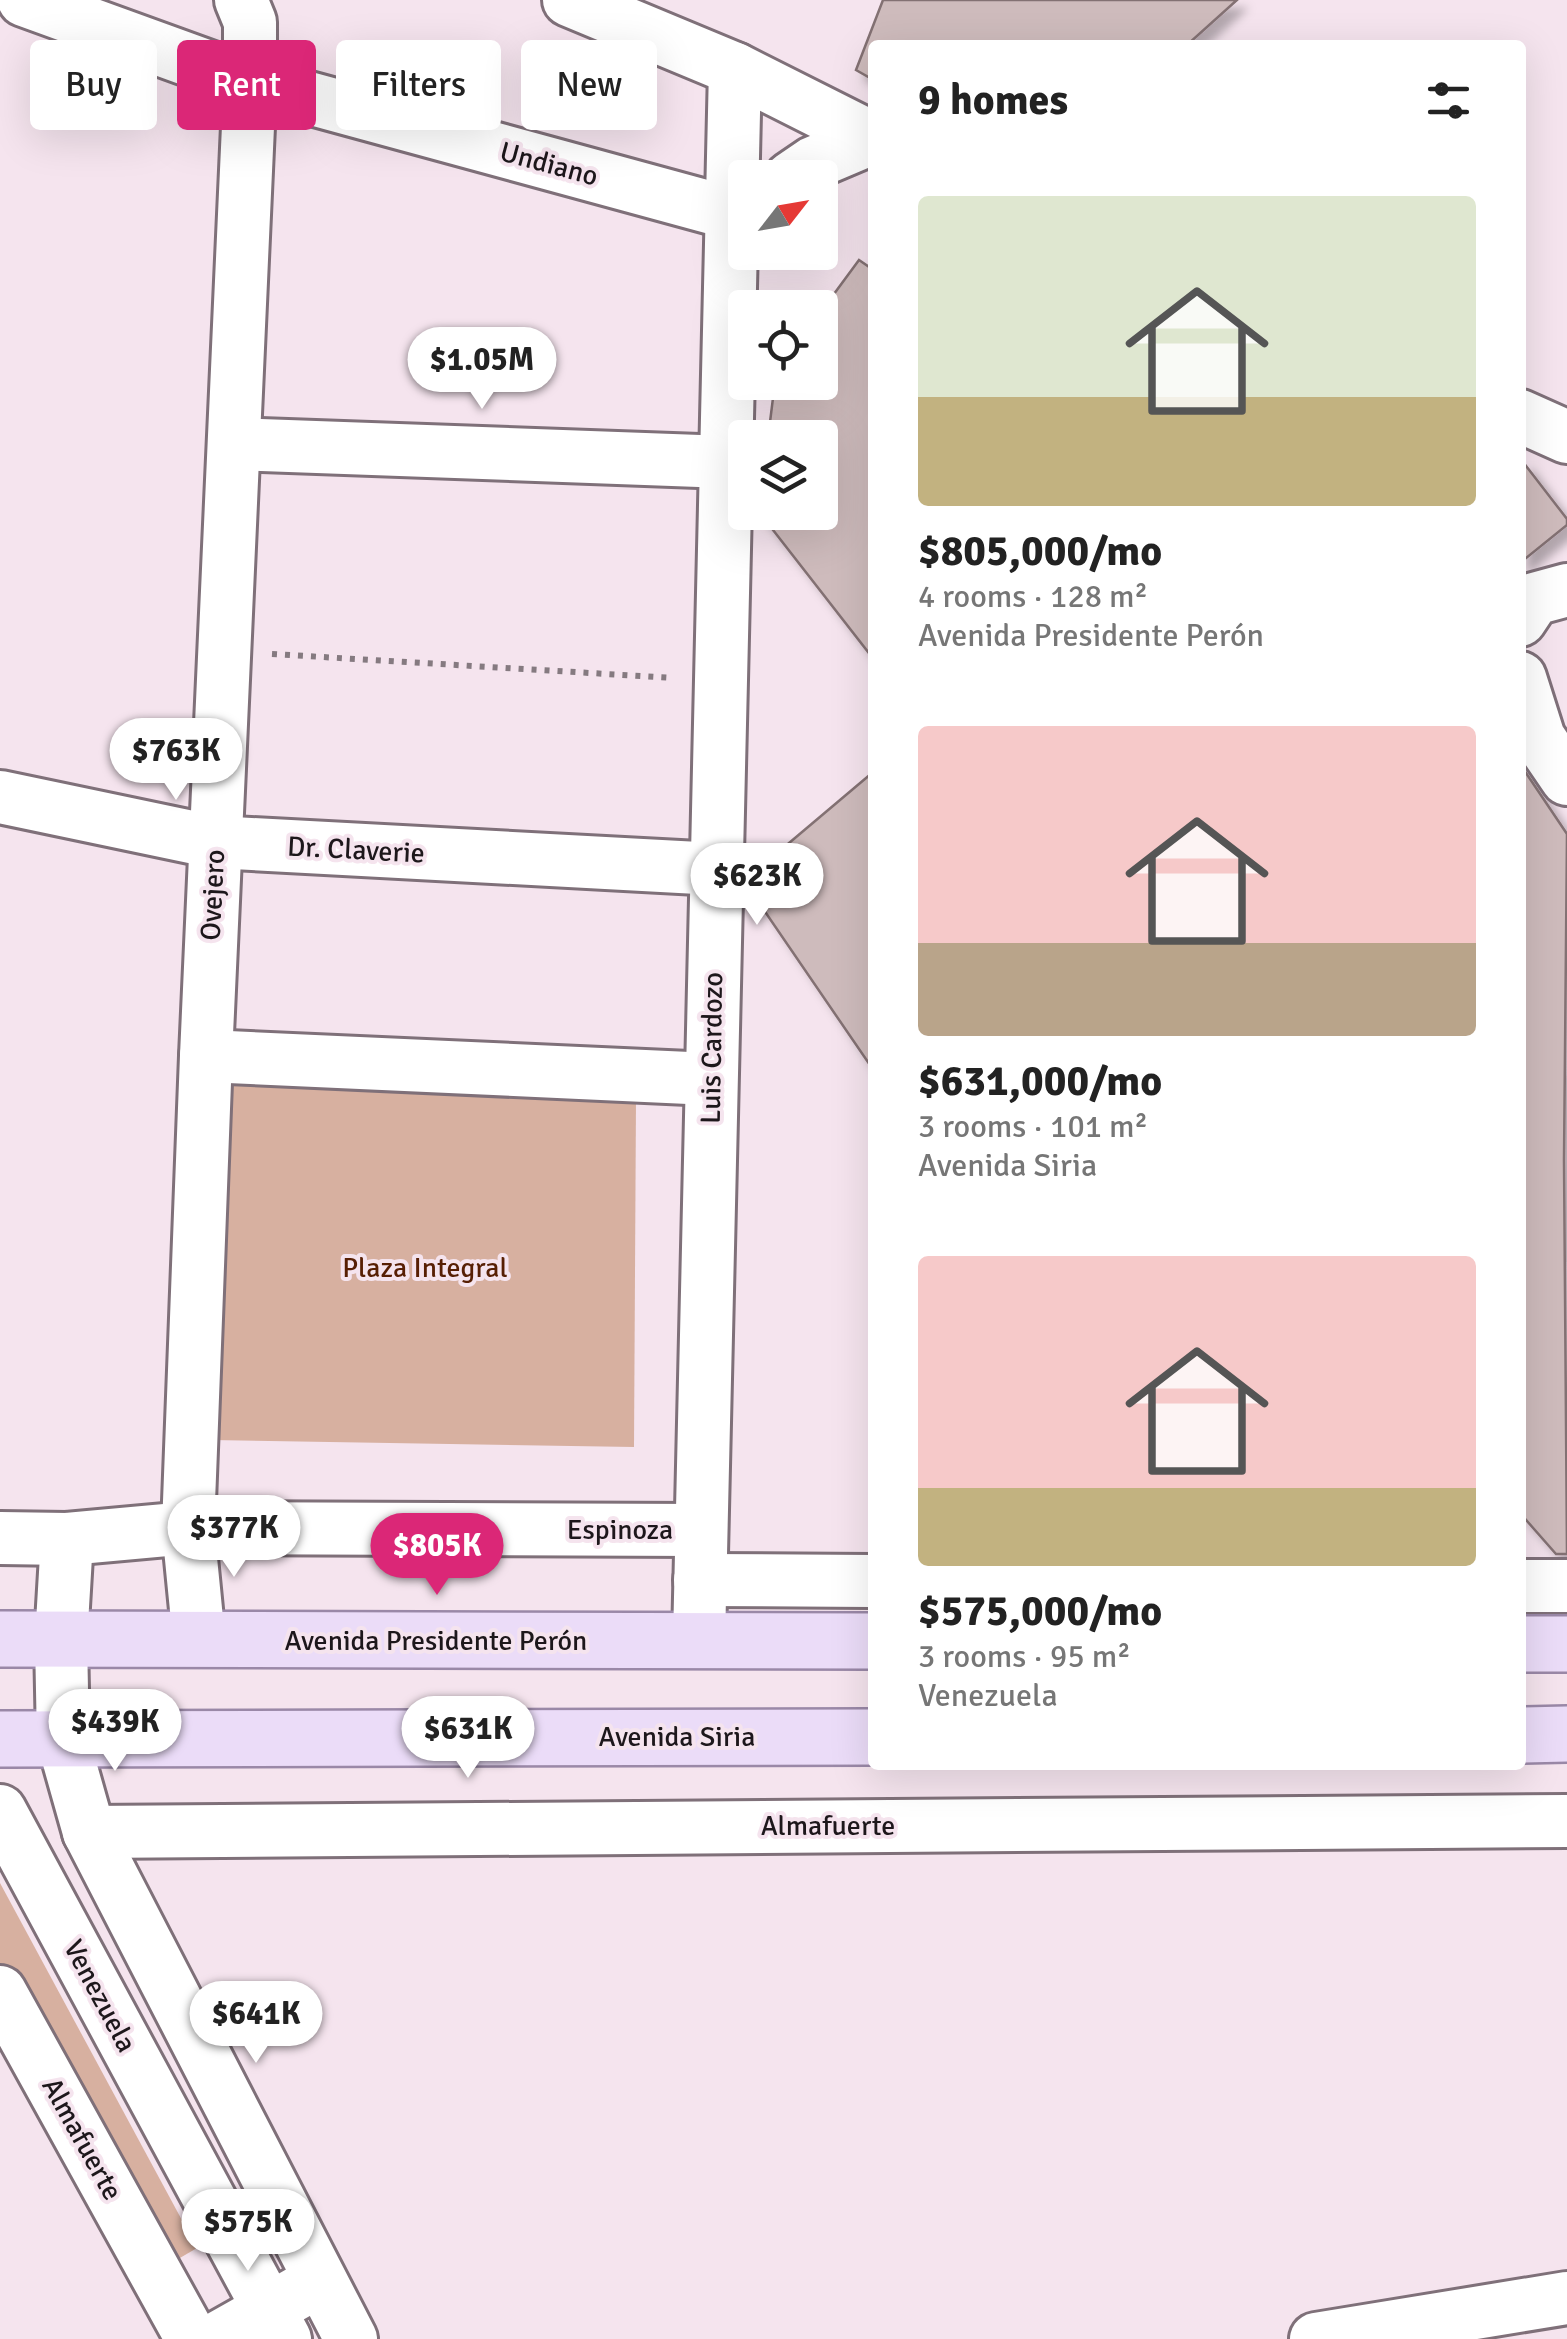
<!DOCTYPE html>
<meta charset="utf-8">
<style>
:root{--surface:#fff;--page:#f2f2f2;--text:#222;--muted:#767676;--accent:#db2777}
body{margin:0;font-family:Signika,sans-serif;background:var(--page);color:var(--text);height:100vh;display:flex;flex-direction:column;font-size:38px;white-space:nowrap}
*{box-sizing:border-box;margin:0}
p{font-size:32px;color:var(--muted)}
.icon{flex:none;width:55px;height:55px;fill:none;stroke:currentColor;stroke-width:2;stroke-linecap:round;stroke-linejoin:round}
.map{position:relative;flex:1;overflow:hidden}
.sheet{position:absolute;left:868px;top:40px;width:658px;height:1730px;display:flex;flex-direction:column;background:var(--surface);border-radius:10px;box-shadow:0 10px 40px #0002}
.sheet>*{flex:none}
.banner{position:absolute;left:30px;top:40px;width:688px;height:90px;display:flex;gap:20px}
.needle{width:65px;rotate:59deg}
.controls{position:absolute;left:728px;top:160px;display:grid;gap:20px}
.controls a{display:grid;place-items:center;width:110px;height:110px;border-radius:10px;background:var(--surface);box-shadow:0 10px 40px #0002;font-size:50px}
.price{position:absolute;translate:-50% -85px;padding:0 22px;border-radius:35px;background:#fff;color:#222;font-size:32px;line-height:65px;filter:drop-shadow(0 2px 5px #0008)}
.price::after{content:'';position:absolute;left:50%;top:60px;width:30px;height:22px;margin-left:-15px;background:inherit;clip-path:polygon(0 0,100% 0,50% 100%)}
.price.current{background:var(--accent);color:#fff}
ul{padding:0;list-style:none}
li{display:grid;align-content:center;gap:20px;height:530px;padding:0 50px}
li span{display:grid;place-items:center;height:310px;border-radius:10px;color:#555}
li>.icon{margin-inline-start:auto}
span .icon{width:180px;height:180px;fill:#fffc;stroke-width:1}
li b{font-size:42px}
h2{display:flex;justify-content:space-between;align-items:center;height:120px;padding:0 50px;font-size:42px}
.pill{padding:0 35px;border-radius:10px;background:var(--surface);box-shadow:0 10px 40px #0002;font-size:35px;line-height:90px}
.pill.current{background:var(--accent);color:#fff}
.map>svg:first-child{display:block}
</style>
<div class="map">
<svg width="1567" height="2339" viewBox="0 0 1567 2339">
<defs>
<filter id="shadow"><feDropShadow dx="9" dy="9" stdDeviation="5" flood-color="#0004"/></filter>
</defs>
<rect width="100%" height="100%" fill="#f5e4ee"/>
<g fill="#d7b0a0">
<path d="M227 1085 636 1098 634 1447 211 1440Z"/>
<path d="M0 1883 197 2248 161 2269 0 1981Z"/>
</g>
<g fill="#cebbbc" stroke="#837173" stroke-width="2.5" filter="url(#shadow)">
<path d="M883 0H1237L1187 45H872V79L856 70Z"/>
<path d="M859 260 872 269V657L759 512H820V438H768L775 382H820V313Z"/>
<path d="M1523 462 1567 519V525L1520 563V464Z"/>
<path d="M1520 764 1567 834 1564 1160 1567 1554H1556L1520 1513Z"/>
<path d="M872 773V1068L744 881Z"/>
</g>
<g fill="none" stroke-linecap="round" stroke-linejoin="round">
<defs>
<g id="minor">
<path d="M24 0 250 82 734 214"/>
<path d="M569 0 735 69 870 137"/>
<path d="M791 178 813 163 872 138"/>
<path d="M1520 416 1567 437"/>
<path d="M235 444 727 462"/>
<path d="M1520 620 1534 599 1567 590"/>
<path d="M1520 678 1539 738 1567 779"/>
<path d="M0 797 215 842 717 869"/>
<path d="M206 1056 711 1079"/>
<path d="M0 1538 67 1539 188 1528 700 1530"/>
<path d="M67 1539 61 1640 63 1740 89 1832 351 2339"/>
<path d="M700 1580 872 1581"/>
<path d="M1520 1586H1567"/>
<path d="M199 1640 188 1528 206 1056 250 82V22L241 0"/>
<path d="M699 1641 735 69"/>
<path d="M0 1811 285 2339"/>
<path d="M89 1832 1567 1821"/>
<path d="M0 1992 192 2339"/>
<path d="M216 2339 301 2291"/>
<path d="M1316 2339 1567 2298"/>
</g>
<g id="major">
<path d="M0 1639 872 1641"/>
<path d="M1520 1644H1567"/>
<path d="M1520 1735 1567 1734"/>
<path d="M0 1739 872 1737"/>
</g>
</defs>
<use href="#minor" stroke="#7f7079" stroke-width="58"/>
<use href="#major" stroke="#9a88a7" stroke-width="60"/>
<path stroke="#857a80" stroke-width="6" stroke-dasharray="5 8" stroke-linecap="butt" d="M272 654 674 678"/>
<use href="#minor" stroke="#fff" stroke-width="52"/>
<use href="#major" stroke="#ebdcf8" stroke-width="55"/>
</g>
<g text-anchor="middle" dominant-baseline="central" stroke-width="8" stroke-linejoin="round" paint-order="stroke">
<g font-size="28" fill="#1d171b" stroke="#f5e4ee">
<text transform="translate(549 164) rotate(15)">Undiano</text>
<text transform="translate(356 850) rotate(3)">Dr. Claverie</text>
<text transform="translate(213 895) rotate(-87)">Ovejero</text>
<text transform="translate(712 1048) rotate(-89)">Luis Cardozo</text>
<text x="620" y="1530">Espinoza</text>
<text x="436" y="1641">Avenida Presidente Perón</text>
<text x="677" y="1737">Avenida Siria</text>
<text x="828" y="1826">Almafuerte</text>
<text transform="translate(100 1996) rotate(62)">Venezuela</text>
<text transform="translate(82 2139) rotate(61)">Almafuerte</text>
</g>
<g font-size="28" fill="#571f04" stroke="#f5e4ee">
<text x="425" y="1268">Plaza Integral</text>
</g>
</g>
</svg>
<div class="controls">
<a><svg class="needle" viewBox="-14 -14 28 28"><path d="M0-13l5 13h-10z" fill="#e53935"/><path d="M0 13l5-13h-10z" fill="#767676"/></svg></a>
<a><svg class="icon" aria-label="locate" viewBox="0 0 24 24"><circle cx="12" cy="12" r="6"/><path d="M12 2v4M12 18v4M2 12h4M18 12h4"/></svg></a>
<a><svg class="icon" aria-label="layers" viewBox="0 0 24 24"><path d="M12 4l9 5-9 5-9-5zM3 14l9 5 9-5"/></svg></a>
</div>
<b class="price" style="left:482px;top:412px">$1.05M</b>
<b class="price" style="left:176px;top:803px">$763K</b>
<b class="price" style="left:757px;top:928px">$623K</b>
<b class="price" style="left:234px;top:1580px">$377K</b>
<b class="price current" style="left:437px;top:1598px">$805K</b>
<b class="price" style="left:115px;top:1774px">$439K</b>
<b class="price" style="left:468px;top:1781px">$631K</b>
<b class="price" style="left:256px;top:2066px">$641K</b>
<b class="price" style="left:248px;top:2274px">$575K</b>
<div class="banner">
<a class="pill">Buy</a>
<a class="pill current">Rent</a>
<a class="pill">Filters</a>
<a class="pill">New</a>
</div>
<section class="sheet">
<h2>9 homes<svg class="icon" aria-label="filters" viewBox="0 0 24 24"><path d="M4 7h16M4 17h16"/><circle cx="9" cy="7" r="2"/><circle cx="15" cy="17" r="2"/></svg></h2>
<ul>
<li><span style="background:linear-gradient(#dfe7d0 65%,#c2b280 0)"><svg class="icon" aria-label="home" viewBox="0 0 24 24"><path d="M3 11l9-7 9 7M6 9v11h12V9"/></svg></span><div><b>$805,000/mo</b><p>4 rooms · 128 m²</p><p>Avenida Presidente Perón</p></div></li>
<li><span style="background:linear-gradient(#f6c9c9 70%,#b9a48a 0)"><svg class="icon" aria-label="home" viewBox="0 0 24 24"><path d="M3 11l9-7 9 7M6 9v11h12V9"/></svg></span><div><b>$631,000/mo</b><p>3 rooms · 101 m²</p><p>Avenida Siria</p></div></li>
<li><span style="background:linear-gradient(#f6c9c9 75%,#c2b280 0)"><svg class="icon" aria-label="home" viewBox="0 0 24 24"><path d="M3 11l9-7 9 7M6 9v11h12V9"/></svg></span><div><b>$575,000/mo</b><p>3 rooms · 95 m²</p><p>Venezuela</p></div></li>
</ul>
</section>
</div>
